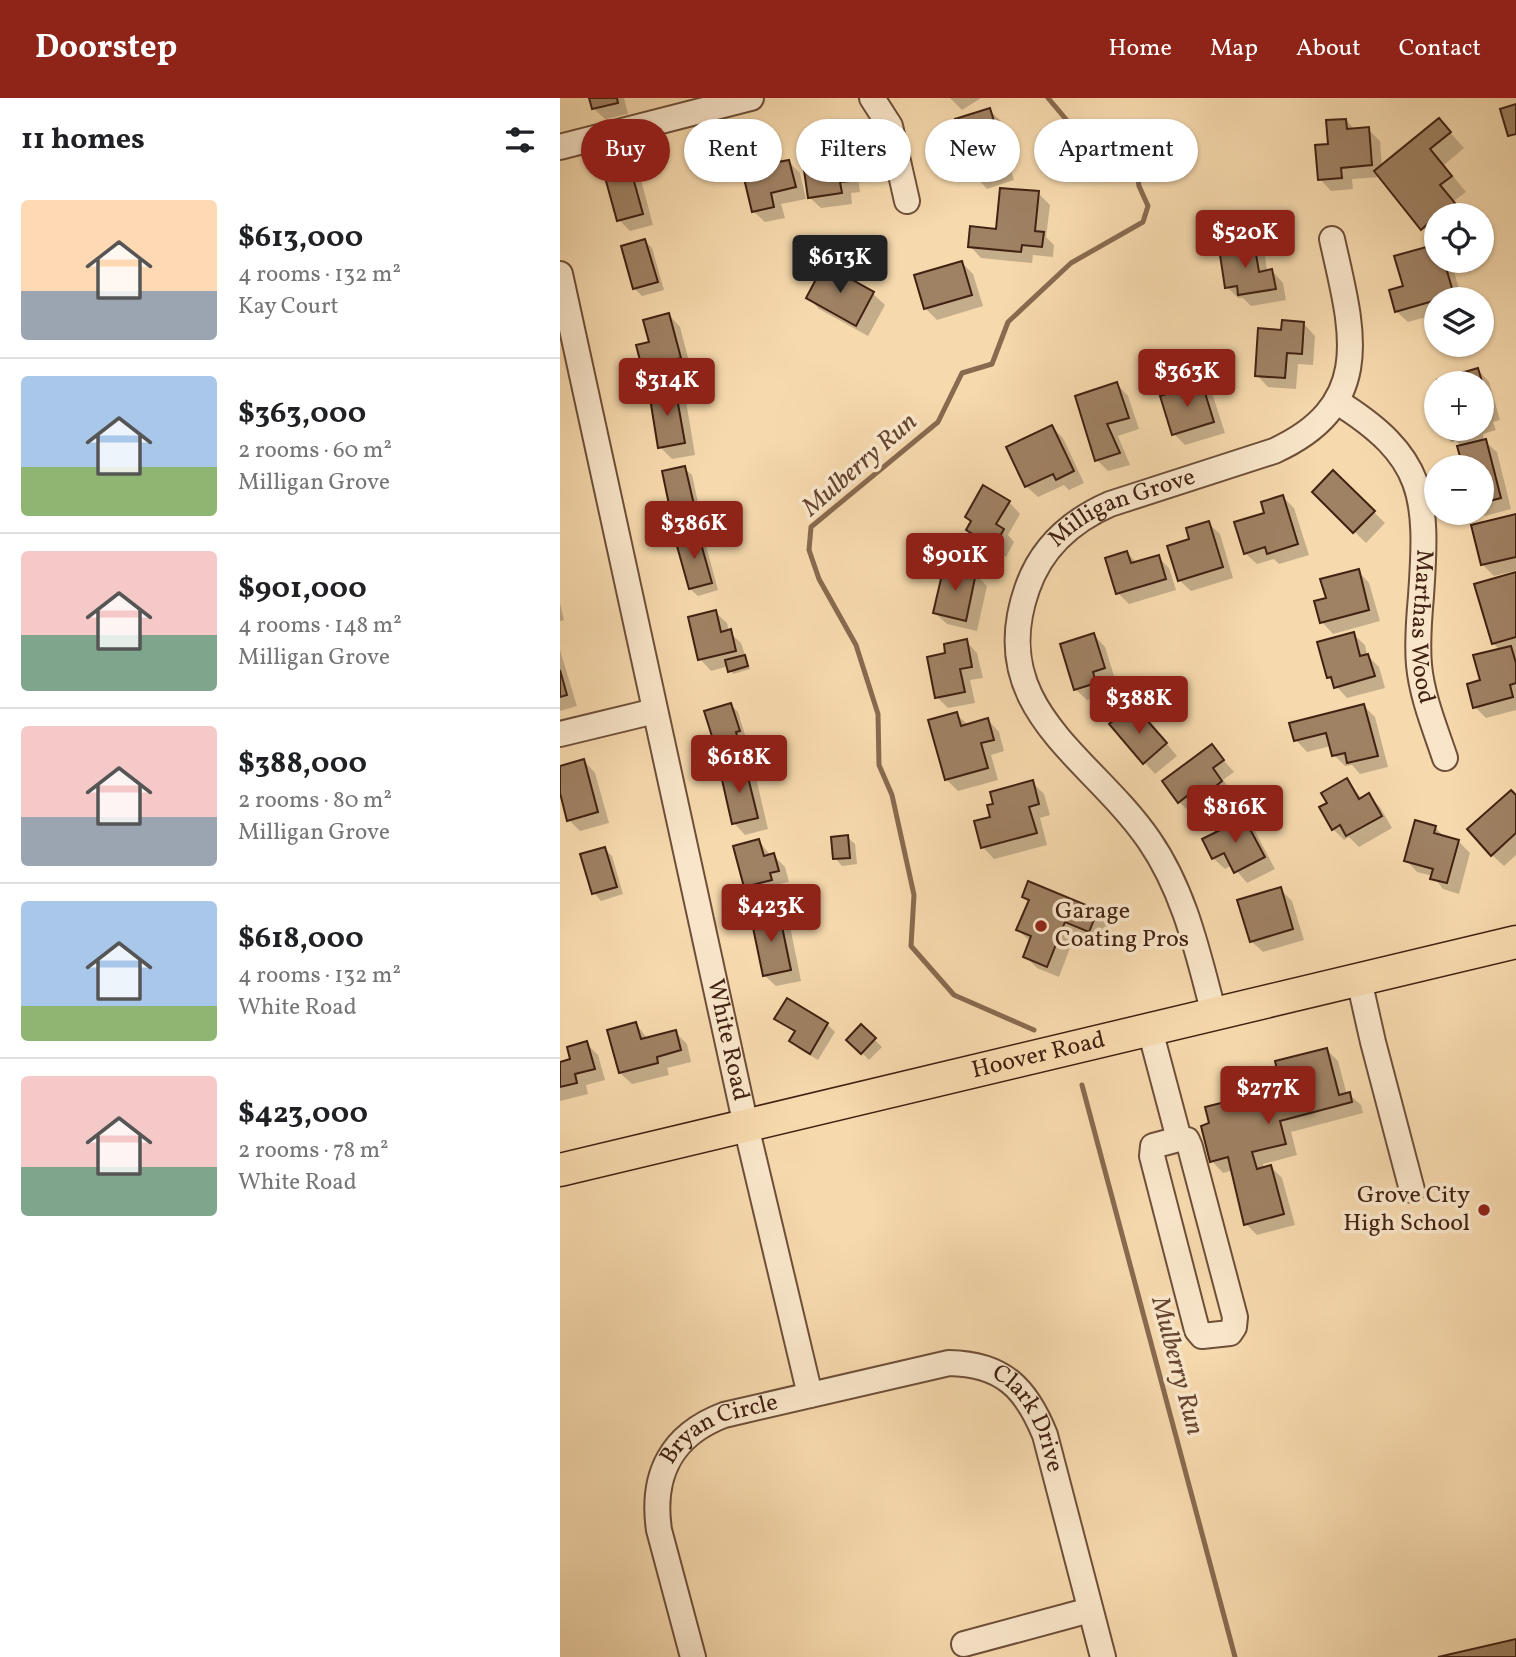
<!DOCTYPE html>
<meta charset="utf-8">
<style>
:root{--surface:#fff;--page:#f2f2f2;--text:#202124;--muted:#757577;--line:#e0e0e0;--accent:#8f2418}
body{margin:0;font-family:Vollkorn,serif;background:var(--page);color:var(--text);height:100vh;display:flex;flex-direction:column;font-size:26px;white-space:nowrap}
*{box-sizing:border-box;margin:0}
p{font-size:23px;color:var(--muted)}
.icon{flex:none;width:38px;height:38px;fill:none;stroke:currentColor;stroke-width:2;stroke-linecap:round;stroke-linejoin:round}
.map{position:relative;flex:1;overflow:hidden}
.side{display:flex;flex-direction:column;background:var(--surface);width:560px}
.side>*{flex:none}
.hud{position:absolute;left:21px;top:21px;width:665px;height:63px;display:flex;gap:14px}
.controls{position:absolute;left:864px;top:105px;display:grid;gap:14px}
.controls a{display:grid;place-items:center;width:70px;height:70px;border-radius:50%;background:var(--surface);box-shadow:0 2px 5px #0004;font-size:35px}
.price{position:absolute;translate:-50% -60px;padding:0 16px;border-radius:7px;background:var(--accent);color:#fff;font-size:23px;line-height:46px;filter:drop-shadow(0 2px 4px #0008)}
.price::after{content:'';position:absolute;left:50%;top:42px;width:21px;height:16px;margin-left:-10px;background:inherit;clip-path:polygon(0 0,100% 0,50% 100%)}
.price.selected{background:#222;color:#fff}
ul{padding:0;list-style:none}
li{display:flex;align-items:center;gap:21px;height:175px;padding:0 21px}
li+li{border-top:2px solid var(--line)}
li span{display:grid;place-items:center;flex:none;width:196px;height:140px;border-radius:7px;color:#555}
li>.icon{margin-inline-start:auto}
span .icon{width:84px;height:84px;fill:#fffc;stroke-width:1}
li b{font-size:30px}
h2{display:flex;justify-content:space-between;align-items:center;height:84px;padding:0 21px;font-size:30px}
.chip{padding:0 24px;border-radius:32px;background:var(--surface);box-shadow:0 2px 5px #0004;font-size:24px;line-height:63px}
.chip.selected{background:var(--accent);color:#fff}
header{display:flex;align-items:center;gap:42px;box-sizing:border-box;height:98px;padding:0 35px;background:var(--accent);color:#fff}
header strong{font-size:33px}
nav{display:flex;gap:38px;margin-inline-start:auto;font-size:24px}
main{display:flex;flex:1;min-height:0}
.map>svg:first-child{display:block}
</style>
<header>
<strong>Doorstep</strong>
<nav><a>Home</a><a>Map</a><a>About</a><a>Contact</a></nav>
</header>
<main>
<section class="side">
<h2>11 homes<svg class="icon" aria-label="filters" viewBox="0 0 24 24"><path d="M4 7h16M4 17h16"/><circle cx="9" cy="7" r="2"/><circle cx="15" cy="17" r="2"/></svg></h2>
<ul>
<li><span style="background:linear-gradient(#ffd9b3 65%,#9aa5b1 0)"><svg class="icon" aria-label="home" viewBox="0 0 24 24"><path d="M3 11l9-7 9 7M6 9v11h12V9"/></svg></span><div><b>$613,000</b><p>4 rooms · 132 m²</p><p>Kay Court</p></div></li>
<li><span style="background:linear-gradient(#a9c7e8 65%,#8fb573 0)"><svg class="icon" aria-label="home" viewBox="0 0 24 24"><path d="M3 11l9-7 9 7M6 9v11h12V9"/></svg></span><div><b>$363,000</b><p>2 rooms · 60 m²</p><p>Milligan Grove</p></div></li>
<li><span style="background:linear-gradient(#f6c9c9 60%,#7fa58c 0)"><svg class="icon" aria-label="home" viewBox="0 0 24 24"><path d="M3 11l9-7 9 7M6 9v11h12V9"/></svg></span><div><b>$901,000</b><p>4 rooms · 148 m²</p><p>Milligan Grove</p></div></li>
<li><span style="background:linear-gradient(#f6c9c9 65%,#9aa5b1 0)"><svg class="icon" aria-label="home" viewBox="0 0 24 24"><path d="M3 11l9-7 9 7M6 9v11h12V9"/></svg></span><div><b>$388,000</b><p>2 rooms · 80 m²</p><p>Milligan Grove</p></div></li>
<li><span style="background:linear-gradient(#a9c7e8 75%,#8fb573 0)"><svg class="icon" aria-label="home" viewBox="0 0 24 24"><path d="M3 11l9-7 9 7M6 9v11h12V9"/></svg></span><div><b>$618,000</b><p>4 rooms · 132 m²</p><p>White Road</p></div></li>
<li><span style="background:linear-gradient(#f6c9c9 65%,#7fa58c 0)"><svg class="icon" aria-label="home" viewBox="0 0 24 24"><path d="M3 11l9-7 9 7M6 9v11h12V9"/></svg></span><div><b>$423,000</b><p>2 rooms · 78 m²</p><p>White Road</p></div></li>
</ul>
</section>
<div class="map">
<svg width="956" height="1559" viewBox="0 0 956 1559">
<rect width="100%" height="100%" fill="#f6d9ad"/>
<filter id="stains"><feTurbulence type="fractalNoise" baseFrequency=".00286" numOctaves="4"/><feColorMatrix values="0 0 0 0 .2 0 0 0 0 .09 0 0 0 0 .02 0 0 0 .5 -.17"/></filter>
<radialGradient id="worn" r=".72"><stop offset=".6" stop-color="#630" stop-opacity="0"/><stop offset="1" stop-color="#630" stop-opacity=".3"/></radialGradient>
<g fill="#0003">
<path d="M31 0H64L68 16 45 21 33 10Z"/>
<path d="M390 0H421L402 12Z"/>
<path d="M429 12 441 23 455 67 450 69 454 82 427 91 416 79Z"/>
<path d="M786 22 795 32 808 31 820 43 822 69 879 22 904 50 884 67 906 94 894 103 905 117H877V145L820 79 792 81 793 91 771 93 760 81 770 48Z"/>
<path d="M283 40 294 51 300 94 291 95 292 106 261 110 249 99Z"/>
<path d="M215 55 224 65 229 64 240 75 246 101 221 106 225 120 205 124 193 113 196 71Z"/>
<path d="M68 67 80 78 93 127 70 133 59 122Z"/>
<path d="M478 95 490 107 486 139 494 147 493 159 473 157 472 165 421 160 410 148 438 133Z"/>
<path d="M85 143 92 150 104 192 82 198 75 191 63 149Z"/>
<path d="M693 146 705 157 707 174 712 173 723 185 726 202 691 208 683 200H678L667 189Z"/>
<path d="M877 163H891L902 201H877V216L848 224 836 213 845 189Z"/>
<path d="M402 165 413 176 423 208 377 222 365 210Z"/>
<path d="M265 169 313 196 325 207 308 238 259 211 248 199Z"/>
<path d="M109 217 120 229 131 271 95 281 84 269 91 245Z"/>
<path d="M744 226 755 238 753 267 738 266 736 291 708 289 697 277 723 234Z"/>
<path d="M918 272 929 284 940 322 933 324 936 332 923 336 924 343 937 354 951 411 925 418 922 415V369H904L899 349 902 348 896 343 891 344 879 331H922V285H880L879 283Z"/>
<path d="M557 286 568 298 579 331 558 338 570 367 548 373 537 362Z"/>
<path d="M642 287 653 298 665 335 625 347 614 336Z"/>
<path d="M115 291 126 303 135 357 112 361 100 349Z"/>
<path d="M492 329 503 340 524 385 509 392 504 387 478 399 466 388Z"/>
<path d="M124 370 132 377 141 418 120 422 113 415Z"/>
<path d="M773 374 825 425 806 445 754 394Z"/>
<path d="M723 399 734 410 749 457 719 466 714 461 697 466 685 455 706 416Z"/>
<path d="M449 404 460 416 448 437 454 444 446 459 419 443 408 432 412 424 407 419Z"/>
<path d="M956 418V472L954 473 956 475V612L926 620 915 609 922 584 940 552 933 545 954 476V473L934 478 922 466Z"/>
<path d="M648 425 660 436 673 480 631 493 619 482 631 442Z"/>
<path d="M138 437 145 444 158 492 138 498 130 491Z"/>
<path d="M567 455 577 465 598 459 609 470 616 492 569 506 558 495Z"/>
<path d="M386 470 416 477 427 488 417 533 387 526 375 515Z"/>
<path d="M798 473 809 485 820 523 773 536 762 524 768 501Z"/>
<path d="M0 505 4 522 0 523Z"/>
<path d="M155 514 167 525 169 534 181 545 190 571 173 576 169 568 151 573 140 561Z"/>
<path d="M793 536 805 547 807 557 819 569 825 590 787 600 769 580 759 545Z"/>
<path d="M534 537 545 549 555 581 543 585 546 596 527 602 515 591Z"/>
<path d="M406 543 417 555 423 580 410 582 415 605 388 610 377 599Z"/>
<path d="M0 552 17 608 0 613Z"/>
<path d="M171 607 178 614 186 640 182 641 186 651 164 658 157 650Z"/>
<path d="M804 608 815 619 828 669 800 676 792 667 785 668 774 657 771 648 747 654 736 642Z"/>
<path d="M396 616 408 627 428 622 439 634 444 653 431 657 438 682 398 693 386 681Z"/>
<path d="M570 623 591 627 617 658 595 676 551 627Z"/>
<path d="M651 648 674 674 663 682 673 695 666 701 674 712 654 727 638 710 631 715 619 704Z"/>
<path d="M24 663 35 675 49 725 20 733 9 722 0 688V670Z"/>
<path d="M185 669 196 680 208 731 185 737 174 725Z"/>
<path d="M787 682 802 701 808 697 820 709 832 730 799 749 789 739 784 742 773 731 769 705Z"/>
<path d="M472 684 484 696 490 717 480 720 487 747 434 761 423 749 432 720Z"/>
<path d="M956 699V757L944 768 932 757Z"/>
<path d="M684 722 695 733 715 771 687 785 672 767 665 771 653 760Z"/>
<path d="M875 729 885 740 898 743 910 755 899 796 883 791 873 778 857 774 846 762Z"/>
<path d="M287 739 295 746 297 766 282 768 275 760Z"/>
<path d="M199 743 211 758 213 757 225 769 229 784 220 786 222 793 197 799 186 788Z"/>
<path d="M45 751 52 758 63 796 41 803 34 795Z"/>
<path d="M720 791 732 803 744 842 703 854 691 843Z"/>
<path d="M464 798 537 813 548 825 541 844 516 834 499 879 477 870 465 858 471 844 458 832 469 804Z"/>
<path d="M219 816 230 828 241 883 216 888 204 877Z"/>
<path d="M228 902 267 926 275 934 258 962 238 950 231 942 236 935 217 920Z"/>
<path d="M76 926 88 941 115 934 127 946 131 964 107 970 109 977 72 986 60 975Z"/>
<path d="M301 929 322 949 309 962 289 942Z"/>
<path d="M26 945 38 957 45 982 26 987 28 996 0 1003V965L12 962Z"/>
<path d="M766 951 778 963 787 997 789 996 801 1007 803 1015 731 1034 737 1057 703 1066 704 1071 711 1069 722 1080 735 1127 697 1137 686 1126 673 1072 663 1075 652 1063V1027L671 1004 722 982Z"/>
</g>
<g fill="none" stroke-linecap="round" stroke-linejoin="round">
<g stroke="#886a4f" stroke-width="5">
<path d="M474 932 394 897 351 848 354 797 332 697 319 667 318 616 296 547 259 481 249 452 251 429 378 324 402 275 432 266 448 224 511 165 583 124 588 108 579 88 576 66 559 54 529 67 512 51 510 26 488 0"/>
<path d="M522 987 675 1559"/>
</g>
</g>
<g fill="#9f8163" stroke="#412112" stroke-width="2">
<path d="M29 0H57L58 5 32 11Z"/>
<path d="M956 6V36L948 38 940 11Z"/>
<path d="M430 10 444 56 440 57 444 70 414 80 395 21Z"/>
<path d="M879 20 891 34 870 51 892 78 880 87 895 105 877 117 861 132 814 73Z"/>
<path d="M786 21 787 31 809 29 812 67 781 70 782 80 758 82 755 47 768 46 766 22Z"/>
<path d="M283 38 289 83 280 84 282 95 248 100 240 44Z"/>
<path d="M215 53 218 64 229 62 236 89 211 95 214 109 192 114 182 72 194 69 192 59Z"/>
<path d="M69 65 83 116 57 123 43 72Z"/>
<path d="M440 90 479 93 475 133 484 134 482 149 462 147 461 154 408 149 410 128 436 131Z"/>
<path d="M85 141 98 184 73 191 61 148Z"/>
<path d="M694 144 699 174 712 171 716 191 678 197 677 188 665 190 659 150Z"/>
<path d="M877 146V163H884L894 197 835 214 829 192 843 188 834 158Z"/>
<path d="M402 163 412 197 364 211 354 177Z"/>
<path d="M264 166 314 194 296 228 246 200Z"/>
<path d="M109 215 121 260 82 270 76 247 89 244 83 222Z"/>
<path d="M722 222 744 224 742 256 727 255 725 280 695 278 698 230 721 232Z"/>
<path d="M918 270 930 311 923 313 925 321 922 322V285H878L877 282Z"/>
<path d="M557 284 569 320 547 326 560 355 535 363 515 298Z"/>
<path d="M642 285 654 324 612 337 600 298Z"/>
<path d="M115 289 125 345 98 350 89 294Z"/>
<path d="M492 327 514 373 496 382 493 376 465 389 446 349Z"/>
<path d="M890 331H914L915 335 893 342Z"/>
<path d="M926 341 941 400 922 405V369H903L897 348Z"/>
<path d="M125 368 135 411 111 416 102 373Z"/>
<path d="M773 372 815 413 793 435 752 394Z"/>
<path d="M423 387 450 403 436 426 444 431 434 449 406 432 411 423 405 419Z"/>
<path d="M723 397 738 446 707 456 705 449 684 456 674 424 704 415 701 404Z"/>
<path d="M956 416V459L921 467 911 427Z"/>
<path d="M649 423 663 469 618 483 607 448 629 441 626 430Z"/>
<path d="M138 435 152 485 129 491 115 441Z"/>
<path d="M567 453 571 465 599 457 606 481 556 496 545 460Z"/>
<path d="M384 468 416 475 406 523 373 515Z"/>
<path d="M799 471 809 512 760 525 754 503 766 500 760 481Z"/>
<path d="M956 474V539L932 546 914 486Z"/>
<path d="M156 512 161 534 171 531 176 553 138 562 128 519Z"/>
<path d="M794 534 800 558 808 556 815 578 774 590 771 579 767 580 757 544Z"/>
<path d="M534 535 545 570 533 574 536 585 514 592 500 546Z"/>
<path d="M407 541 412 569 400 571 405 594 375 600 367 559 385 555 384 546Z"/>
<path d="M951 548 956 565V585L950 587 953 599 913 610 907 586 920 582 913 557Z"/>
<path d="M185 557 188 568 168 574 165 562Z"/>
<path d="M0 572 7 597 0 599Z"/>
<path d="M171 605 180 633 176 634 179 644 156 651 144 613Z"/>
<path d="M804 606 818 658 787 665 785 655 772 658 766 635 734 643 729 625Z"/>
<path d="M579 613 607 645 583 666 549 626 564 614 570 621Z"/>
<path d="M397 614 401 628 428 620 434 642 421 645 428 670 385 682 368 622Z"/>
<path d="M652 646 664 662 653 670 662 683 656 688 664 700 641 717 627 698 618 705 602 683Z"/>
<path d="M24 661 38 714 7 723 0 695V668Z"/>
<path d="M185 667 198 720 172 726 160 673Z"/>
<path d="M787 680 799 701 809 695 822 718 786 738 780 727 772 732 759 709 767 705 761 695Z"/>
<path d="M473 682 479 706 469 709 477 735 421 750 414 723 430 719 427 707 433 706 430 694Z"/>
<path d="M951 692 956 697V735L931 758 907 731Z"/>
<path d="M684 720 705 759 674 775 664 755 652 761 642 741Z"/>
<path d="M855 722 876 728 874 735 899 742 887 785 870 781 873 771 844 763Z"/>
<path d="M288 737 290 760 273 761 271 739Z"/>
<path d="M199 741 204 758 214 755 219 773 210 775 212 782 184 789 173 748Z"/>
<path d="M45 749 57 789 32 796 20 756Z"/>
<path d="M468 783 538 812 529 834 505 824 487 869 463 859 471 838 456 832 469 802 462 799Z"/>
<path d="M721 789 733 831 690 844 677 802Z"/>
<path d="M219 814 231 872 203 878 191 820Z"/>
<path d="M227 900 268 925 250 956 229 943 235 933 214 921Z"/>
<path d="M76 924 81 941 116 932 121 952 97 959 98 965 59 975 47 932Z"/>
<path d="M301 926 316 940 301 956 286 942Z"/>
<path d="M27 943 35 971 15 976 17 985 0 989V964L10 961 7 949Z"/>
<path d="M767 950 779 997 790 994 792 1004 720 1023 726 1046 692 1054 697 1071 711 1067 724 1116 684 1127 668 1059 650 1064 641 1028 649 1025 645 1009 669 1003 667 995 719 981 715 963Z"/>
<path d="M956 1541V1559H878Z"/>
</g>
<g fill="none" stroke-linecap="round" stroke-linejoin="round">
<defs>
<g id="minor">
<path d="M312 0 330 28 347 103"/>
<path d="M0 49 191 0"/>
<path id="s1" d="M0 176 186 1028 250 1297"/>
<path id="s2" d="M776 303C866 359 868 398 861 498 859 520 857 545 859 567 862 599 875 630 885 660"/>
<path d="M0 636 95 613"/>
<path d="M799 882 813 944 852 1092"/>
<path id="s3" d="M654 916C638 856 625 794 589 742 531 658 425 611 467 491 481 450 511 423 550 406L714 353C817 306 792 231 772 141"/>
<path d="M590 932 619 1041"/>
<path d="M619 1041 627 1042 630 1049 675 1219 674 1229 670 1235 642 1238 637 1232 592 1058 593 1048Z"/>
<path d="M404 1546 530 1512"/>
<path id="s4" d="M133 1559 99 1432C91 1377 111 1337 164 1317L389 1265C443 1266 466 1290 485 1337L543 1559"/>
</g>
<g id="major">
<path id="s5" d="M0 1072 956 844"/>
</g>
</defs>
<use href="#minor" stroke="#6e4f39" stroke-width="28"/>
<use href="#major" stroke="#412112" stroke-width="35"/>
<use href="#minor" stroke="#f9e6ca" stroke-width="24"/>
<use href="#major" stroke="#f6d9ad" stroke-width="32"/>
</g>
<g fill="#8f2418" stroke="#f9e6ca" stroke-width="2.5">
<circle cx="481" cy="828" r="7"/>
<circle cx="924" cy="1112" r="7"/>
</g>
<g text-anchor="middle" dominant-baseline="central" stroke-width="7" stroke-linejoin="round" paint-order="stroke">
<g font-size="24" fill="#412112" stroke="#f9e6ca">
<text stroke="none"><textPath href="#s3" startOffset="616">Milligan Grove</textPath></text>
<text stroke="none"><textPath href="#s2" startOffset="261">Marthas Wood</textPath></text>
<text stroke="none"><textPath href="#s1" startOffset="784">White Road</textPath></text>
<text stroke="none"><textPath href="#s5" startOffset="492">Hoover Road</textPath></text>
<text stroke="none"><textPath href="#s4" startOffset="614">Clark Drive</textPath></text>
<text stroke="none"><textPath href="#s4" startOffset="266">Bryan Circle</textPath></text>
</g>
<g font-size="24" fill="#412112" stroke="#f9e6ca" text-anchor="start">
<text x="495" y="814">Garage<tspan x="495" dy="28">Coating Pros</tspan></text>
<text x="910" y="1098" text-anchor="end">Grove City<tspan x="910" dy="28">High School</tspan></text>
</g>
<g font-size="26" font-style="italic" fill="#654531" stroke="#f9e6ca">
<text transform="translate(300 367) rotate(-41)">Mulberry Run</text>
<text transform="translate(617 1268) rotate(75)">Mulberry Run</text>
</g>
</g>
<rect width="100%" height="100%" filter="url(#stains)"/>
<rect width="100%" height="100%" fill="url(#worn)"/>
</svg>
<div class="controls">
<a><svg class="icon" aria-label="locate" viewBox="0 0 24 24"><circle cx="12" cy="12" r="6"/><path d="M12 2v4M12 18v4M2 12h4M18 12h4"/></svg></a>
<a><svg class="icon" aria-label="layers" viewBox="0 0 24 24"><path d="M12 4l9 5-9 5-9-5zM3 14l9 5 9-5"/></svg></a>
<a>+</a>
<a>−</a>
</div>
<b class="price" style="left:685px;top:172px">$520K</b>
<b class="price selected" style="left:280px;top:197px">$613K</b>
<b class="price" style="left:627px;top:311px">$363K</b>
<b class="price" style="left:107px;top:320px">$314K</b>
<b class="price" style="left:134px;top:463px">$386K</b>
<b class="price" style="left:395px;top:495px">$901K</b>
<b class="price" style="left:579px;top:638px">$388K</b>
<b class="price" style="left:179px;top:697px">$618K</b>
<b class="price" style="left:675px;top:747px">$816K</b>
<b class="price" style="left:211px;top:846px">$423K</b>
<b class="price" style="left:708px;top:1028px">$277K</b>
<div class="hud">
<a class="chip selected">Buy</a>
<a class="chip">Rent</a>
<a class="chip">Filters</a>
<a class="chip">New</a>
<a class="chip">Apartment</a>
</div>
</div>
</main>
